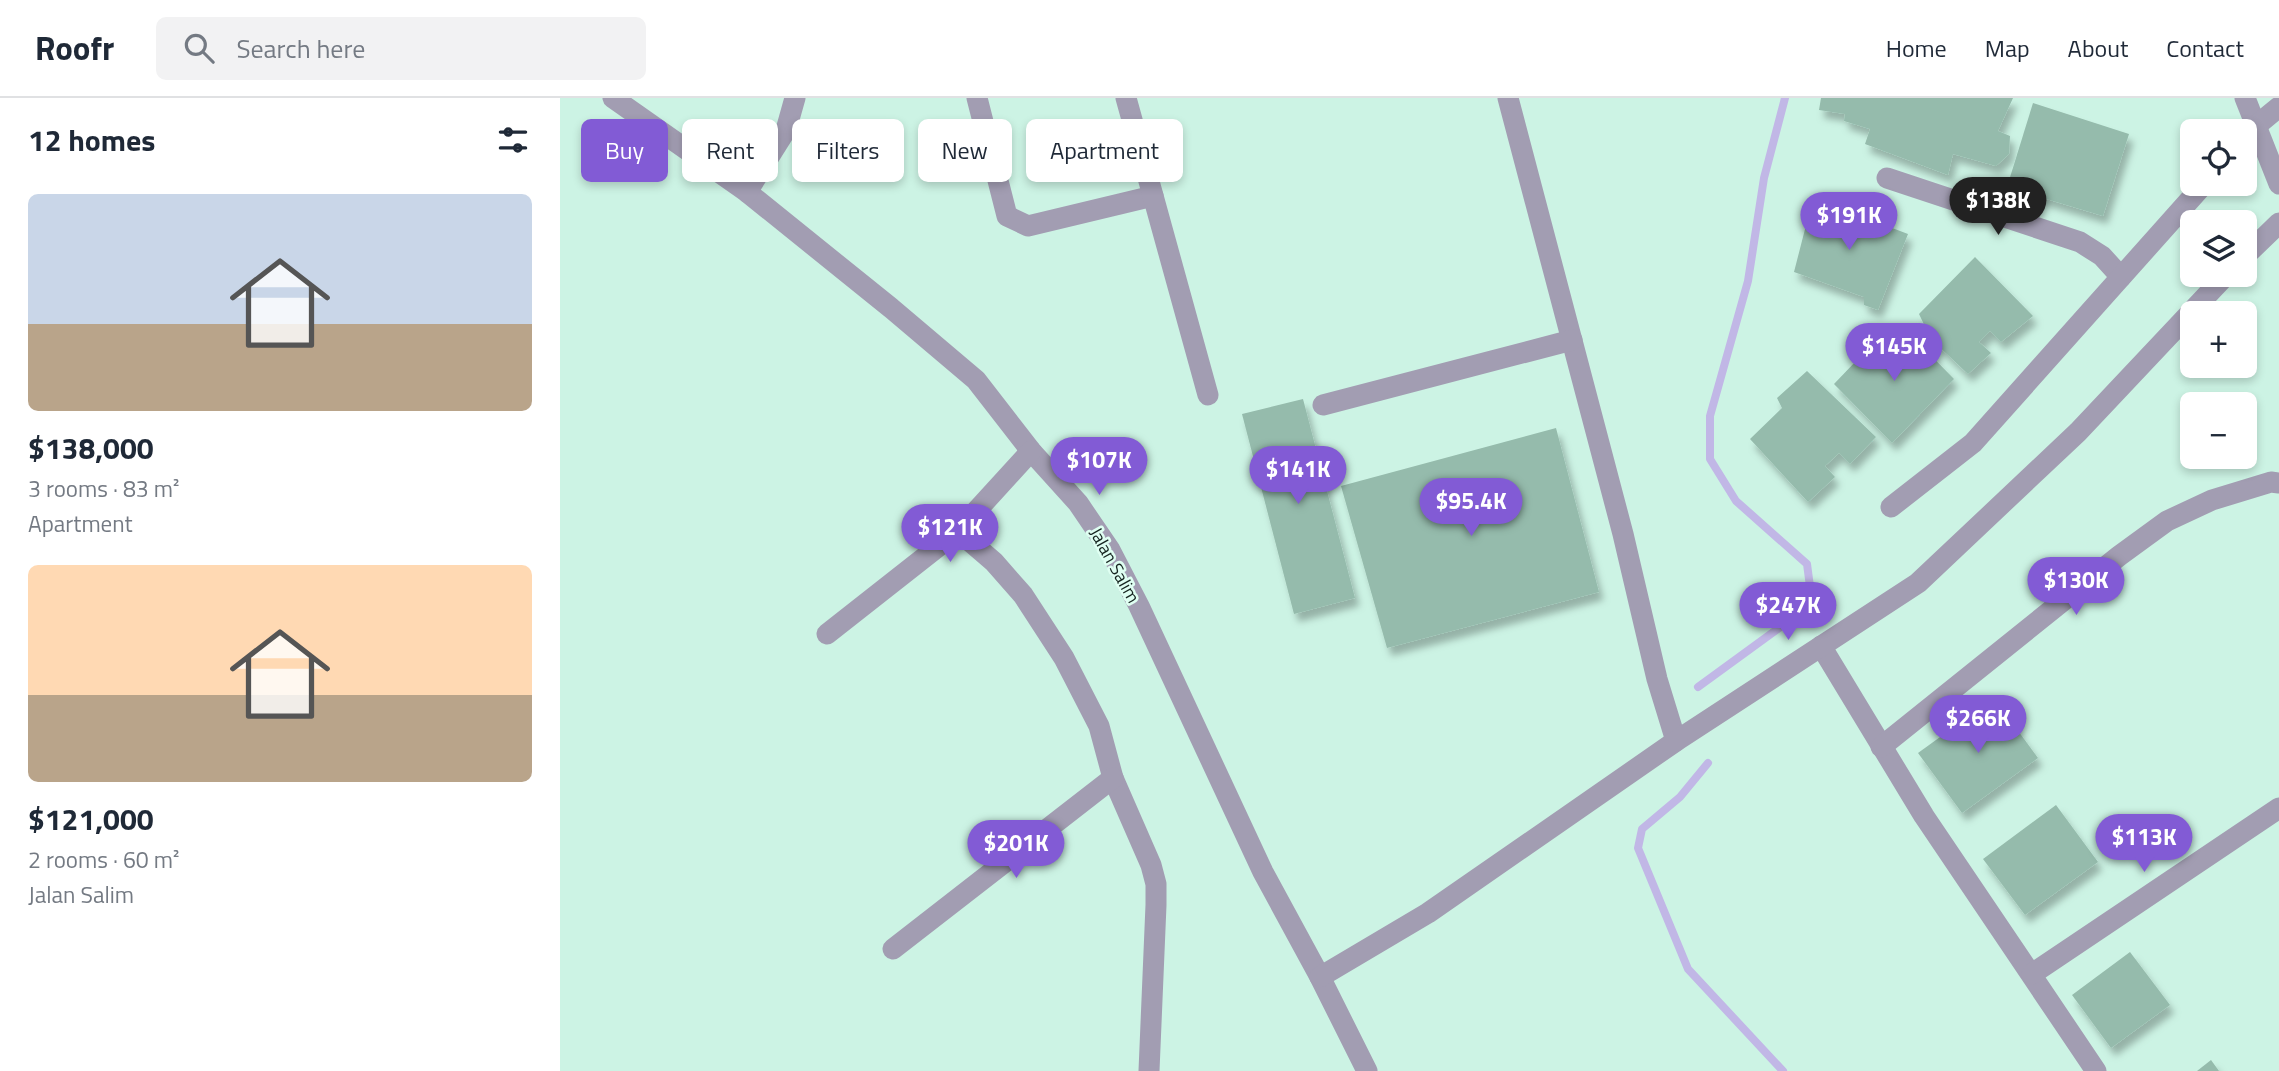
<!DOCTYPE html>
<meta charset="utf-8">
<style>
:root{--surface:#fff;--page:#f2f2f3;--text:#1f2937;--muted:#747a83;--line:#e0e1e3;--accent:#825bd5}
body{margin:0;font-family:"Titillium Web",sans-serif;background:var(--page);color:var(--text);height:100vh;display:flex;flex-direction:column;font-size:26px;white-space:nowrap}
*{box-sizing:border-box;margin:0}
p{font-size:23px;color:var(--muted)}
.icon{flex:none;width:38px;height:38px;fill:none;stroke:currentColor;stroke-width:2;stroke-linecap:round;stroke-linejoin:round}
.map{position:relative;flex:1;overflow:hidden}
.panel{display:flex;flex-direction:column;background:var(--surface);width:560px}
.panel>*{flex:none}
.banner{position:absolute;left:21px;top:21px;width:665px;height:63px;display:flex;gap:14px}
.buttons{position:absolute;left:1620px;top:21px;display:grid;gap:14px}
.buttons a{display:grid;place-items:center;width:77px;height:77px;border-radius:10px;background:var(--surface);box-shadow:0 4px 10px #0003;font-size:35px}
.price{position:absolute;translate:-50% -60px;padding:0 16px;border-radius:24px;background:var(--accent);color:#fff;font-size:23px;line-height:46px;filter:drop-shadow(0 2px 4px #0008)}
.price::after{content:'';position:absolute;left:50%;top:42px;width:21px;height:16px;margin-left:-10px;background:inherit;clip-path:polygon(0 0,100% 0,50% 100%)}
.price.current{background:#222;color:#fff}
ul{padding:0;list-style:none}
li{display:grid;align-content:center;gap:14px;height:371px;padding:0 28px}
li span{display:grid;place-items:center;height:217px;border-radius:10px;color:#555}
li>.icon{margin-inline-start:auto}
span .icon{width:126px;height:126px;fill:#fffc;stroke-width:1}
li b{font-size:30px}
h2{display:flex;justify-content:space-between;align-items:center;height:84px;padding:0 28px;font-size:30px}
.chip{padding:0 24px;border-radius:10px;background:var(--surface);box-shadow:0 4px 10px #0003;font-size:24px;line-height:63px}
.chip.current{background:var(--accent);color:#fff}
header{display:flex;align-items:center;gap:42px;box-sizing:border-box;height:98px;padding:0 35px;background:var(--surface);border-bottom:2px solid var(--line)}
header strong{font-size:33px}
nav{display:flex;gap:38px;margin-inline-start:auto;font-size:24px}
.search{width:490px;height:63px;background:var(--page);display:flex;align-items:center;gap:18px;box-sizing:border-box;padding:0 24px;border-radius:10px;color:var(--muted);font-size:26px}
main{display:flex;flex:1;min-height:0}
.map>svg:first-child{display:block}
</style>
<header>
<strong>Roofr</strong>
<div class="search"><svg class="icon" aria-label="search" viewBox="0 0 24 24"><circle cx="10" cy="10" r="6"/><path d="M15 15l6 6"/></svg>Search here</div>
<nav><a>Home</a><a>Map</a><a>About</a><a>Contact</a></nav>
</header>
<main>
<section class="panel">
<h2>12 homes<svg class="icon" aria-label="filters" viewBox="0 0 24 24"><path d="M4 7h16M4 17h16"/><circle cx="9" cy="7" r="2"/><circle cx="15" cy="17" r="2"/></svg></h2>
<ul>
<li><span style="background:linear-gradient(#c9d6e8 60%,#b9a48a 0)"><svg class="icon" aria-label="home" viewBox="0 0 24 24"><path d="M3 11l9-7 9 7M6 9v11h12V9"/></svg></span><div><b>$138,000</b><p>3 rooms · 83 m²</p><p>Apartment</p></div></li>
<li><span style="background:linear-gradient(#ffd9b3 60%,#b9a48a 0)"><svg class="icon" aria-label="home" viewBox="0 0 24 24"><path d="M3 11l9-7 9 7M6 9v11h12V9"/></svg></span><div><b>$121,000</b><p>2 rooms · 60 m²</p><p>Jalan Salim</p></div></li>
</ul>
</section>
<div class="map">
<svg width="1719" height="973" viewBox="0 0 1719 973">
<defs>
<filter id="shadow"><feDropShadow dx="4.5" dy="8" stdDeviation="3.5" flood-color="#0004"/></filter>
</defs>
<rect width="100%" height="100%" fill="#ccf3e4"/>
<g fill="none" stroke-linecap="round" stroke-linejoin="round">
<g stroke="#c1b7e6" stroke-width="8">
<path d="M1138 589 1230 522 1251 496 1247 466 1176 403 1150 361V318L1188 183 1204 80 1225 0"/>
<path d="M1148 665 1120 699 1082 731 1078 750 1128 871 1223 973"/>
</g>
</g>
<g fill="#95bbac" filter="url(#shadow)">
<path d="M1261 0H1453L1438 33 1450 38 1449 56 1436 68 1393 56 1388 77 1305 46 1310 31 1284 23 1285 16 1259 12Z"/>
<path d="M1473 5 1569 36 1543 118 1447 89Z"/>
<path d="M1253 100 1348 136 1318 212 1304 207V199L1234 174Z"/>
<path d="M1415 159 1473 218 1441 244 1430 233 1419 244 1431 255 1408 276 1371 241 1359 216Z"/>
<path d="M1342 228 1394 281 1332 345 1274 286 1318 240 1327 247Z"/>
<path d="M1247 273 1316 339 1290 366 1279 355 1265 368 1275 379 1248 404 1190 341 1222 310 1217 300Z"/>
<path d="M743 301 795 500 734 516 682 316Z"/>
<path d="M996 330 1039 494 827 550 781 388Z"/>
<path d="M1434 600 1478 660 1402 715 1358 655Z"/>
<path d="M1496 707 1538 764 1465 817 1423 761Z"/>
<path d="M1570 854 1610 907 1551 950 1512 897Z"/>
<path d="M1651 962 1659 973H1637Z"/>
</g>
<g fill="none" stroke-linecap="round" stroke-linejoin="round">
<g stroke="#a29db2" stroke-width="21">
<path d="M53 0 187 94 331 210 416 282 471 353 518 405 550 452 579 508 703 774 760 879 807 973"/>
<path d="M417 0 447 118 468 128 593 98"/>
<path d="M566 0 648 297"/>
<path d="M948 0 1063 436 1097 581 1116 643"/>
<path d="M1685 0 1719 86"/>
<path d="M1685 40 1697 27 1719 9"/>
<path d="M1327 80 1520 144 1542 158 1561 179"/>
<path d="M187 94 226 32 235 0"/>
<path d="M1685 158 1719 125"/>
<path d="M763 307 1012 242"/>
<path d="M1331 409 1413 345 1644 86"/>
<path d="M398 433 434 464 463 497 504 560 539 628 553 680 591 767 596 786V807L589 973"/>
<path d="M267 536 398 433 471 353"/>
<path d="M1261 548 1364 718 1536 973"/>
<path d="M1321 649 1559 458 1607 423 1652 402 1711 384 1719 385"/>
<path d="M333 851 553 680"/>
<path d="M1472 876 1719 710"/>
<path d="M760 879 868 815 1116 643 1358 485 1518 334 1666 177"/>
</g>
</g>
<g text-anchor="middle" dominant-baseline="central" stroke-width="5" stroke-linejoin="round" paint-order="stroke">
<g font-size="18" fill="#15241f" stroke="#dffff2">
<text transform="translate(555 467) rotate(61)">Jalan Salim</text>
</g>
</g>
</svg>
<div class="buttons">
<a><svg class="icon" aria-label="locate" viewBox="0 0 24 24"><circle cx="12" cy="12" r="6"/><path d="M12 2v4M12 18v4M2 12h4M18 12h4"/></svg></a>
<a><svg class="icon" aria-label="layers" viewBox="0 0 24 24"><path d="M12 4l9 5-9 5-9-5zM3 14l9 5 9-5"/></svg></a>
<a>+</a>
<a>−</a>
</div>
<b class="price current" style="left:1438px;top:139px">$138K</b>
<b class="price" style="left:1289px;top:154px">$191K</b>
<b class="price" style="left:1334px;top:285px">$145K</b>
<b class="price" style="left:539px;top:399px">$107K</b>
<b class="price" style="left:738px;top:408px">$141K</b>
<b class="price" style="left:911px;top:440px">$95.4K</b>
<b class="price" style="left:390px;top:466px">$121K</b>
<b class="price" style="left:1516px;top:519px">$130K</b>
<b class="price" style="left:1228px;top:544px">$247K</b>
<b class="price" style="left:1418px;top:657px">$266K</b>
<b class="price" style="left:1584px;top:776px">$113K</b>
<b class="price" style="left:456px;top:782px">$201K</b>
<div class="banner">
<a class="chip current">Buy</a>
<a class="chip">Rent</a>
<a class="chip">Filters</a>
<a class="chip">New</a>
<a class="chip">Apartment</a>
</div>
</div>
</main>
